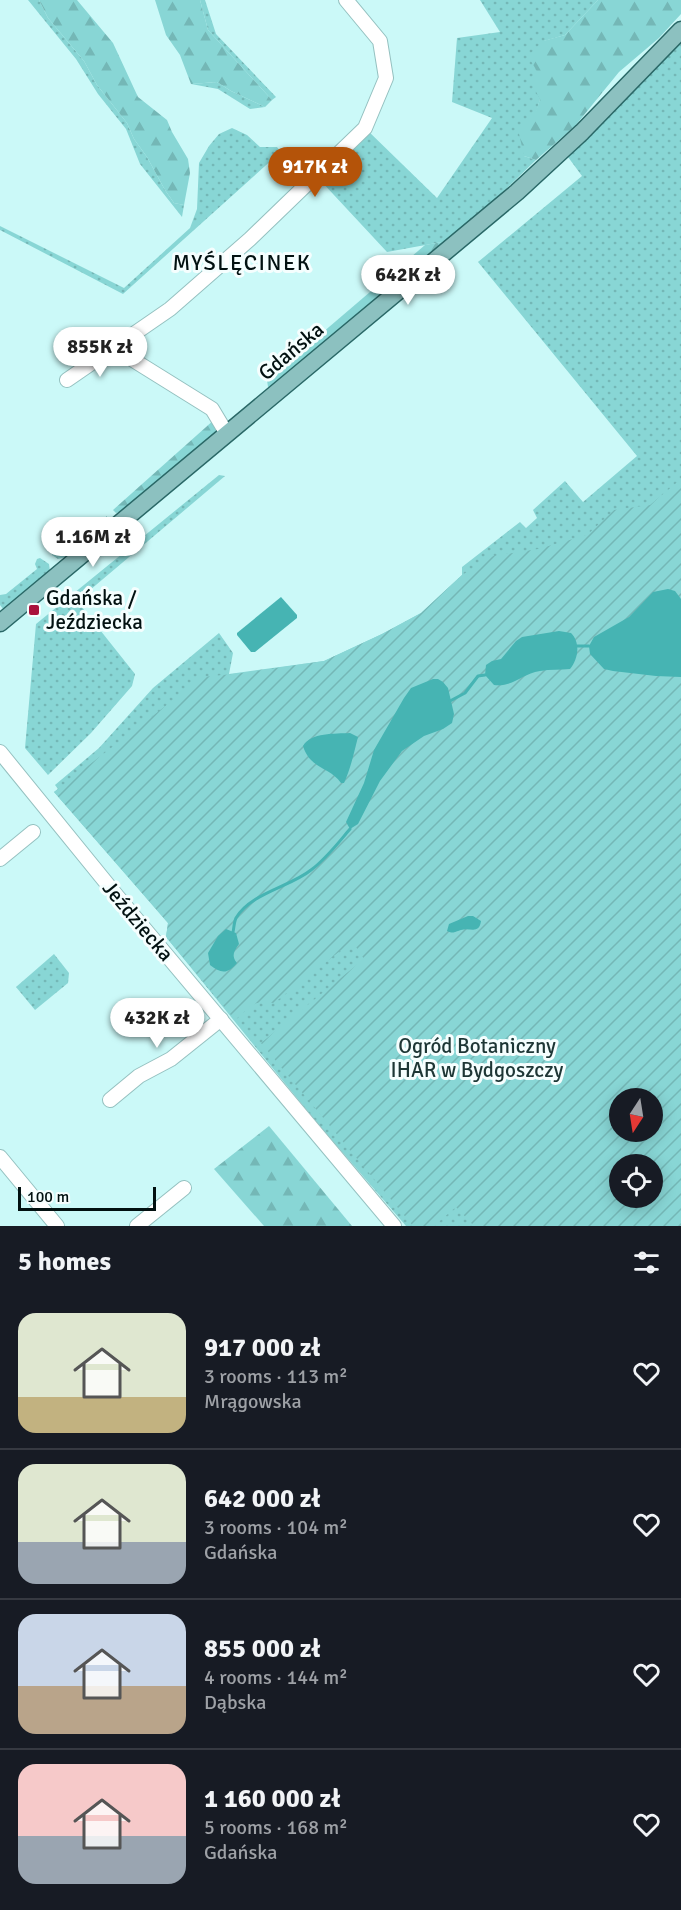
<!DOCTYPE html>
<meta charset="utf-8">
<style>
:root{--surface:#171b24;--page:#242831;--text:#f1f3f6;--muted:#9ea1a6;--line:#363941;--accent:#b45309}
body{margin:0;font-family:Signika,sans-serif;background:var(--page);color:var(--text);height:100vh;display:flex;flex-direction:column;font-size:22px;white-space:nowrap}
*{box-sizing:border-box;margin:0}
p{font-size:20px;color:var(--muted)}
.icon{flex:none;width:33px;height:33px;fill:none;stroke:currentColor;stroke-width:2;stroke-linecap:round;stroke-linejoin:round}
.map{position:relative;height:1226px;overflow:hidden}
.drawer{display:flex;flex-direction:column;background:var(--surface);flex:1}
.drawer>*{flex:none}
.needle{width:39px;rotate:192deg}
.fabs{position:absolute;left:609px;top:1088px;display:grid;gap:12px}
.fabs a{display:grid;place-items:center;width:54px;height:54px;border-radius:50%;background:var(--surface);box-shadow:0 3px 15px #0003;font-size:30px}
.scale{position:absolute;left:18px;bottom:15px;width:138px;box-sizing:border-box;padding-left:6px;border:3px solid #021111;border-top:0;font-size:16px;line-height:21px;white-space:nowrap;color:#021111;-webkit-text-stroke:4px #f5fefe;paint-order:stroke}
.price{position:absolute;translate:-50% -51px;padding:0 14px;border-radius:21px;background:#fff;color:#222;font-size:20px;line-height:39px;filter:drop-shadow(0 2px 3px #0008)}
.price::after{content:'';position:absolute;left:50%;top:36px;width:18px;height:14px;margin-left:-9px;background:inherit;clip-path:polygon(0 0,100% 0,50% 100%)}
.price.selected{background:var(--accent);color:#fff}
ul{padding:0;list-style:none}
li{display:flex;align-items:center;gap:18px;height:150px;padding:0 18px}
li+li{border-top:2px solid var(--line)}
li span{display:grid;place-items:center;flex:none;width:168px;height:120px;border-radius:18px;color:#555}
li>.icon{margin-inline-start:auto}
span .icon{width:72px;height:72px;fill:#fffc;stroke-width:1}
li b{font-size:26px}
h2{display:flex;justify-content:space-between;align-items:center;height:72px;padding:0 18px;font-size:26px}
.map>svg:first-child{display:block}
</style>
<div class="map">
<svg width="681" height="1226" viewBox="0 0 681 1226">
<defs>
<pattern id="grass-dots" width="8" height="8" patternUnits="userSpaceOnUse" patternTransform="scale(1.5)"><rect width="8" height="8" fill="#88d6d5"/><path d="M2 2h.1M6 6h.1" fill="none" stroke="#74b7b6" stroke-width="1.8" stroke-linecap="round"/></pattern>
<pattern id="forest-firs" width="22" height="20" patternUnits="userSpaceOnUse" patternTransform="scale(1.5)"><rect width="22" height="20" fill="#88d6d5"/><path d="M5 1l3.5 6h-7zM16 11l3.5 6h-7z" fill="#74b7b6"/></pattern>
<pattern id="garden-furrows" width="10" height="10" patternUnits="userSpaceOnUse" patternTransform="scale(1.5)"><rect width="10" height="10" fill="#88d6d5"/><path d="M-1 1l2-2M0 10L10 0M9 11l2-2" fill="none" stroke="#74b7b6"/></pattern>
</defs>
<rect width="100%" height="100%" fill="#cbf9f8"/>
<g fill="url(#grass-dots)" fill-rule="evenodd">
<path d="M28 0H39L48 18 84 61 97 85 127 123 134 139 147 157 165 190 174 203 184 205 182 217 140 164 126 129 98 94 76 59Z"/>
<path d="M200 0H205L216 34 276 97 272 100 208 30Z"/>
<path d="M480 0H598L565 35 544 41 538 73 540 99 524 156 536 160 453 240 387 252 320 180 308 192 275 157 123 294 0 230V226L124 288 190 228 197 209 199 163 209 146 219 134 232 128 247 135 260 147H277L301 179 365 128 437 198 492 118 452 102 457 38 500 32Z"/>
<path d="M681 41V1226H406L318 1124 166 937 168 923 54 792 58 789 55 785 99 748 153 688 219 633 233 653 229 674 324 661 382 634 421 613 462 575V567L520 522 526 528 537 518 533 510 565 481 583 502 637 456 478 262 582 176 568 157ZM620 1098H652V1131H620ZM620 1164H652V1197H620Z"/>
<path d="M217 82 231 91 265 107 250 109 218 89 191 84Z"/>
<path d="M219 475 225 476 77 601 135 674 132 686 91 733 48 775 25 748 36 624Z"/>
<path d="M40 558 49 564 50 572 5 609H3L0 605V595L6 594 37 569 35 564 37 559Z"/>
<path d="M54 954 69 973 68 983 35 1010 16 987Z"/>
</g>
<g fill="url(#forest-firs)">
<path d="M39 0H77L113 43 138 97 167 120 172 132 188 159 190 173 184 205 174 203 165 190 147 157 134 139 127 123 97 85 84 61 48 18Z"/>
<path d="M155 0H200L208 30 272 100 265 107 231 91 217 82 191 84 180 55 166 35Z"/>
<path d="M598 0H681V14L659 38 619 72 575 126 536 160 524 156 518 129 535 114 540 99 531 83 538 73 528 56 543 41 565 35Z"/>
<path d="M453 240 273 386 268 387 267 380 425 245Z"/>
<path d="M215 419 216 431 211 438 125 510 116 513 113 510Z"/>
<path d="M107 516V524L71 556 58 559 52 555V549L89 519 96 525Z"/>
<path d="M269 1126 352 1226H264L214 1169Z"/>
</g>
<path fill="url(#garden-furrows)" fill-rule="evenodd" d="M681 479V1226H474L456 1207 434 1226H413L261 1043 364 959 356 947 340 951 274 1003C252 1000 251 1006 235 1020L166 937 168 923 54 792 203 677 242 673 324 661 382 634 421 613 462 575 493 556 538 549 587 535 614 510 650 505ZM620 1098H652V1131H620ZM620 1164H652V1197H620Z"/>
<g fill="#46b4b3">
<path d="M668 589 675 591 681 599V677L656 676 613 671 604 669 590 654 589 646 594 637 629 617 653 592Z"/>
<path d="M281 597 297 615V618L255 652H251L237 635V633Z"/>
<path d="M559 631 571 633C581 643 578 659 570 669 560 670 550 669 540 671 521 674 514 687 494 685L485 675 486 665 492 661 501 659 516 641 522 637Z"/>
<path d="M433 679H438L443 682 448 688 454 714 452 723 443 729 424 736 402 751 380 781 358 824 350 829 346 822 364 783 374 750 404 698 411 688Z"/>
<path d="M350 733 358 737C354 752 351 768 344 783H341C330 767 310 769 303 746 311 732 335 734 350 733Z"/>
<path d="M468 916H473L481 921C479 935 470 927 461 930 454 932 454 934 447 931L449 924Z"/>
<path d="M226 929 236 933 239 944C234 951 231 956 237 963 228 974 221 974 210 965L208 953 218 936Z"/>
</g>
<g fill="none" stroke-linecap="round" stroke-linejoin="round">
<g stroke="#46b4b3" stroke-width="3">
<path d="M577 646H589"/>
<path d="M450 701 465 693 478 676 485 675"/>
<path d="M233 932C234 928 234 922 236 918 251 893 290 887 311 870 326 859 338 843 350 829"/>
</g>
<defs>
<g id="minor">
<path d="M114 348 212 409 227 434"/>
<path d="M67 380 170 309 250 239 365 128 386 78 380 41 346 0"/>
<path d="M0 752 117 896 394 1226"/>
<path d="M0 859 33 832"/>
<path d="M110 1100 139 1076 171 1059 221 1019"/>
<path d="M0 1157 57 1226"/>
<path d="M137 1226 184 1188"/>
</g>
<path id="major" d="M0 623 517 192 582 132 681 30"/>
</defs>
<use href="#minor" stroke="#95c1c0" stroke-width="16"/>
<use href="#major" stroke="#2a6867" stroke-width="19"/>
<use href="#minor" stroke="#fff" stroke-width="14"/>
<use href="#major" stroke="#8cc1c0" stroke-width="16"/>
</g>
<rect fill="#a9123c" stroke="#f5fefe" stroke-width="2" x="28" y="604" width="12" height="12" rx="3"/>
<g text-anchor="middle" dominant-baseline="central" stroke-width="6" stroke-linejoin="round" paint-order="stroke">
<g font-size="21" fill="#021111" stroke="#f5fefe">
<text transform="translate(291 351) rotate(-40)">Gdańska</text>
<text transform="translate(138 921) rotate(50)">Jeździecka</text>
</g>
<g font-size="21" fill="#021111" stroke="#f5fefe" text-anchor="start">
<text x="46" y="598">Gdańska /<tspan x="46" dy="24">Jeździecka</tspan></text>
</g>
<g font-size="21" fill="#1d3635" stroke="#f5fefe">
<text x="477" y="1046">Ogród Botaniczny<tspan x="477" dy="24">IHAR w Bydgoszczy</tspan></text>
</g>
<g font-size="22" letter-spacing="1.5" fill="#021111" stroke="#f5fefe">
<text x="242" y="262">MYŚLĘCINEK</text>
</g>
</g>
</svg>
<div class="fabs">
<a><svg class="needle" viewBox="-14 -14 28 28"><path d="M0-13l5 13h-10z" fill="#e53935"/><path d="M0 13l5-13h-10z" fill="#9ea1a6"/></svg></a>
<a><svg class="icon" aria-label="locate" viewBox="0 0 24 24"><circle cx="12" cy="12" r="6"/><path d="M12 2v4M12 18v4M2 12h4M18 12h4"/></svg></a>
</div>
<div class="scale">100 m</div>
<b class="price selected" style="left:315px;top:198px">917K zł</b>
<b class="price" style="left:408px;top:306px">642K zł</b>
<b class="price" style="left:100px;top:378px">855K zł</b>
<b class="price" style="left:93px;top:568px">1.16M zł</b>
<b class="price" style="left:157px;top:1049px">432K zł</b>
</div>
<section class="drawer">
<h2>5 homes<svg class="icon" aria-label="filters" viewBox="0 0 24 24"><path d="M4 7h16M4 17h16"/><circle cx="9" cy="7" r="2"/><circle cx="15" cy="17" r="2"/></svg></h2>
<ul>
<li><span style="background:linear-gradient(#dfe7d0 70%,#c2b280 0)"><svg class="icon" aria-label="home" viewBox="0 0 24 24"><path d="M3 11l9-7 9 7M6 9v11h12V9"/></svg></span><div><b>917 000 zł</b><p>3 rooms · 113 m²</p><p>Mrągowska</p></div><svg class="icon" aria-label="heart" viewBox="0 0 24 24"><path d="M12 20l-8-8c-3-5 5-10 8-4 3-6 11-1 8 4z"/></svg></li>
<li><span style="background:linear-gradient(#dfe7d0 65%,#9aa5b1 0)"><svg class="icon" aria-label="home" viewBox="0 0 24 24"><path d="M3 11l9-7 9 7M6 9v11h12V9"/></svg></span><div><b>642 000 zł</b><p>3 rooms · 104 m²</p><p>Gdańska</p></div><svg class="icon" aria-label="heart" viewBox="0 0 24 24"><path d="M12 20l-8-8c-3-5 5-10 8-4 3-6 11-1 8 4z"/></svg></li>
<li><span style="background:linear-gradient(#c9d6e8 60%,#b9a48a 0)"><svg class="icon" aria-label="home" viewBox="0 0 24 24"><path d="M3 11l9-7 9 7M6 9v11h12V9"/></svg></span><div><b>855 000 zł</b><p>4 rooms · 144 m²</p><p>Dąbska</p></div><svg class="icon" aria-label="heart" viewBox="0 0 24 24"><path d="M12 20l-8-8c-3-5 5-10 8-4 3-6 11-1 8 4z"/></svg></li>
<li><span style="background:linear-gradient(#f6c9c9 60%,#9aa5b1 0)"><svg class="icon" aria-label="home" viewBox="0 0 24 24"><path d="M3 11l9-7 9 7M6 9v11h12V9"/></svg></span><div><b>1 160 000 zł</b><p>5 rooms · 168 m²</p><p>Gdańska</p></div><svg class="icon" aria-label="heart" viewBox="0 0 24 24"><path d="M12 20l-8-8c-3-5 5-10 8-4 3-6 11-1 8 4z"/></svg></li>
</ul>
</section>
